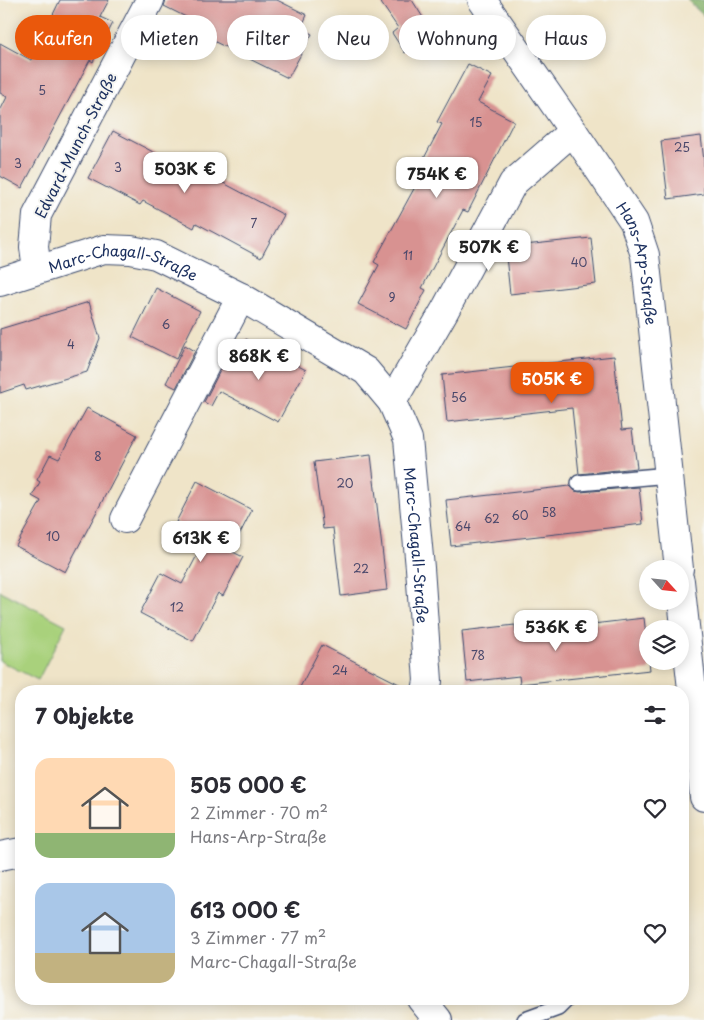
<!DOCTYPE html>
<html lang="de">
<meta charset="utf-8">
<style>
:root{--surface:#fff;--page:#f2f2f3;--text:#2b2b33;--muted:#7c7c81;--accent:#ea580c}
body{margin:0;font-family:"Playpen Sans",sans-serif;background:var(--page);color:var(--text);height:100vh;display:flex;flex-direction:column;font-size:19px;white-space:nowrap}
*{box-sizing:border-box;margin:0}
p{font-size:16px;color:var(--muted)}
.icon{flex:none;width:28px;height:28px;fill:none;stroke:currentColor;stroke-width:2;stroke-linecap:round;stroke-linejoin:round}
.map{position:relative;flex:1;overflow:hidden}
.details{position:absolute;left:15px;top:685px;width:674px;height:320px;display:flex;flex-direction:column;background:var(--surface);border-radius:20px;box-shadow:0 2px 12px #0003}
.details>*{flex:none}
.banner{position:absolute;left:15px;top:15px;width:675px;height:45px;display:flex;gap:10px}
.needle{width:32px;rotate:117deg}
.controls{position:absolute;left:639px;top:560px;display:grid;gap:10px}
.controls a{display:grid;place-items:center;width:50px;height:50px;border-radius:50%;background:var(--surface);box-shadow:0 2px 12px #0003;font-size:25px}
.price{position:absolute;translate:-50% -42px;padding:0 11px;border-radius:10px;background:#fff;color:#222;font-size:16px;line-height:32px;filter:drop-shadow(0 1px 2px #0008)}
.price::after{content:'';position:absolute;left:50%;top:30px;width:15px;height:11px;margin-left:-8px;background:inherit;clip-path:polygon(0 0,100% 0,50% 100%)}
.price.on{background:var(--accent);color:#fff}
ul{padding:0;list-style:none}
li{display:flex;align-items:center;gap:15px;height:125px;padding:0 20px}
li span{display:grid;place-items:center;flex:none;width:140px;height:100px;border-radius:15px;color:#555}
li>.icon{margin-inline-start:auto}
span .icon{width:60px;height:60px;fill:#fffc;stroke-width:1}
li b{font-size:21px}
h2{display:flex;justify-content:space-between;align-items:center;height:60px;padding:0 20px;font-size:21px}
.pill{padding:0 18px;border-radius:22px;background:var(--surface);box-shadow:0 2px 12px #0003;font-size:18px;line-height:45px}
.pill.on{background:var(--accent);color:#fff}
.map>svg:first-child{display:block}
</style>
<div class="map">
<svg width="704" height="1020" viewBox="0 0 704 1020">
<rect width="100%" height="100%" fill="#f6f6f2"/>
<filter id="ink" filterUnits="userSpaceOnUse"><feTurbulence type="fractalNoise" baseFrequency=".02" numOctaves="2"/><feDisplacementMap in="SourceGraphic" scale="10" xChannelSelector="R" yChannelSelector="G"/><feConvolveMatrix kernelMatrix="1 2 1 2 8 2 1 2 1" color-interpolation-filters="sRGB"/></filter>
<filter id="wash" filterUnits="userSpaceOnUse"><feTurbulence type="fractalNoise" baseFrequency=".0096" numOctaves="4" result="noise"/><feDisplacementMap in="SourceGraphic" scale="20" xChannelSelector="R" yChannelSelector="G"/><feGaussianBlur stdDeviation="1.12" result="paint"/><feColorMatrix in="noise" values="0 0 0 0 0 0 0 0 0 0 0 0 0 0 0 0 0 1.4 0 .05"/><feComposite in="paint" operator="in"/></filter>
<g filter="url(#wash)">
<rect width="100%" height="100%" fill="#efe4c8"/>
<path fill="#a9d17c" stroke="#62806d" d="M0 591 66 625 38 680 0 661Z"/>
<path fill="#86b36c" stroke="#507165" d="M687 0H704V16Z"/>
<g id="blocks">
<g fill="#d89291">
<path d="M60 0H109L100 17 113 23 93 62 90 60 22 188 0 176V111L7 97 0 93V43L31 60Z"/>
<path d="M166 0H277L307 15 301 28 312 34 288 78 185 27 190 19 164 6Z"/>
<path d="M379 0H412L434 35 405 53 392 33 398 28Z"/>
<path d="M468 64 492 76 478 102 514 121 468 212 463 210 422 288 426 290 406 329 358 304 379 265 374 262 416 185 411 183 442 124 437 122Z"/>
<path d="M113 131 178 165 180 160 284 215 261 258 196 223 194 228 143 201 140 205 88 178Z"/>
<path d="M701 136 704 161V194L668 199 661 141Z"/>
<path d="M591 238 596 284 510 294 505 247Z"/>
<path d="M156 288 200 311 176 359 132 337Z"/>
<path d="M89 302 100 338 87 372 26 390 24 385 0 393V329Z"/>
<path d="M246 339 306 370 278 422 219 391 211 406 204 402 223 365 231 369Z"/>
<path d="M185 345 195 351 176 388 166 383Z"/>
<path d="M614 356 622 430 632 429 637 468 579 474 572 408 447 422 442 375Z"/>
<path d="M87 408 137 435 65 572 16 546 41 501 32 496 40 482 37 480 50 455 59 459Z"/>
<path d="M371 455 387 590 341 596 333 528 323 529 314 462Z"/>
<path d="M197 481 252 510 231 551 243 557 223 596 218 593 193 641 140 613 161 573 182 584 206 538 176 522Z"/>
<path d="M570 486 575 491 580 492 639 487 643 524 451 546 446 500Z"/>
<path d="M644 618 650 670 520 684 519 676 467 682 462 631 515 625 516 633Z"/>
<path d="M322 645 411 690V691H298Z"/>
</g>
</g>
</g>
<g filter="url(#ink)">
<use href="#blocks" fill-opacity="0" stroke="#3b4a6e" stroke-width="1"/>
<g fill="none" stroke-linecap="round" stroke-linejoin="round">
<defs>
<g id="service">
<path d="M579 483 669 475"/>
<path d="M525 1020 558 1008 567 999"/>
</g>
<g id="minor">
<path id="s1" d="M482 0 573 131 634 222 645 255 679 569"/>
<path d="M37 269 34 247 37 215 150 0"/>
<path id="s2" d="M0 282 104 249 131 250 156 255 241 297 366 371 392 402 408 439 420 568 428 681 426 691"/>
<path d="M392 402 445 310 513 183 573 131"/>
<path d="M125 519 241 297"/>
<path d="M680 581 704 797"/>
<path d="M0 856 21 852"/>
<path d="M421 999 438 1020"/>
</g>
</defs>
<use href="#service" stroke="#3b4a6e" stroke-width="18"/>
<use href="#minor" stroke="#3b4a6e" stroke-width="30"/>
<use href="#service" stroke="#fff" stroke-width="15"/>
<use href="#minor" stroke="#fff" stroke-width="28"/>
</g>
</g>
<g text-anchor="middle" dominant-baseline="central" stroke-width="4" stroke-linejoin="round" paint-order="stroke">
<g font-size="12" fill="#4a486b">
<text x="42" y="90">5</text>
<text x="476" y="122">15</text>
<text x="682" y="147">25</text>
<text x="18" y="163">3</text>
<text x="118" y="167">3</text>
<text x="254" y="223">7</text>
<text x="408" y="255">11</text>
<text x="579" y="262">40</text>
<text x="392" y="297">9</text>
<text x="166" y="324">6</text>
<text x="71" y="344">4</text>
<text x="459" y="397">56</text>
<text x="98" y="456">8</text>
<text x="345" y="483">20</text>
<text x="549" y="512">58</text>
<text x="520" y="515">60</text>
<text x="492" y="518">62</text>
<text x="463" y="526">64</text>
<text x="53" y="536">10</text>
<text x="361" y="568">22</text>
<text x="177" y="607">12</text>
<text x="478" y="655">78</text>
<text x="340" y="670">24</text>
</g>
<g font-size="15" fill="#1b2f5e" stroke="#f6f6f2">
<text transform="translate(75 145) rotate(-63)">Edvard-Munch-Straße</text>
<text stroke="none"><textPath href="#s1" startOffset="310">Hans-Arp-Straße</textPath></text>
<text stroke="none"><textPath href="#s2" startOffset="129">Marc-Chagall-Straße</textPath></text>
<text stroke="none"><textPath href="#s2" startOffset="589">Marc-Chagall-Straße</textPath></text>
</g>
</g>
</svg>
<div class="controls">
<a><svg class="needle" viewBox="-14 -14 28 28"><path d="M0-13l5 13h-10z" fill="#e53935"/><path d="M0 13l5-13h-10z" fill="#7c7c81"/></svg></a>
<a><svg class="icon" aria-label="layers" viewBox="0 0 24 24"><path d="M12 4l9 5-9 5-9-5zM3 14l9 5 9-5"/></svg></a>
</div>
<b class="price" style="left:185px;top:194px">503K €</b>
<b class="price" style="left:437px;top:199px">754K €</b>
<b class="price" style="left:489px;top:272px">507K €</b>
<b class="price" style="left:259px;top:381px">868K €</b>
<b class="price on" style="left:552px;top:404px">505K €</b>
<b class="price" style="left:201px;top:563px">613K €</b>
<b class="price" style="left:556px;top:652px">536K €</b>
<div class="banner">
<a class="pill on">Kaufen</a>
<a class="pill">Mieten</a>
<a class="pill">Filter</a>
<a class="pill">Neu</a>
<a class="pill">Wohnung</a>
<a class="pill">Haus</a>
</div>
<section class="details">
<h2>7 Objekte<svg class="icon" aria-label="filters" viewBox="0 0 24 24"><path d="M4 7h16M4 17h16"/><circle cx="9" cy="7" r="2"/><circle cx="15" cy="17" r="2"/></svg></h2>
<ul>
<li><span style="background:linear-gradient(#ffd9b3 75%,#8fb573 0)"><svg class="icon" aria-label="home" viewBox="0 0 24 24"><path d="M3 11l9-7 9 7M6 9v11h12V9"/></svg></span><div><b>505 000 €</b><p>2 Zimmer · 70 m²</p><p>Hans-Arp-Straße</p></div><svg class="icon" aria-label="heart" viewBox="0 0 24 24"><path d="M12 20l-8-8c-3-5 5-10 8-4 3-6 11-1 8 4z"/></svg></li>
<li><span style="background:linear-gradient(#a9c7e8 70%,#c2b280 0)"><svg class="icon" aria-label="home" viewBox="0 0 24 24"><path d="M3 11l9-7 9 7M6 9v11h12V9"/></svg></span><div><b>613 000 €</b><p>3 Zimmer · 77 m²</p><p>Marc-Chagall-Straße</p></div><svg class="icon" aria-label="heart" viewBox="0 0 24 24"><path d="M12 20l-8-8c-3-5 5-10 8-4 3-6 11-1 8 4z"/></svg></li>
</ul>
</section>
</div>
